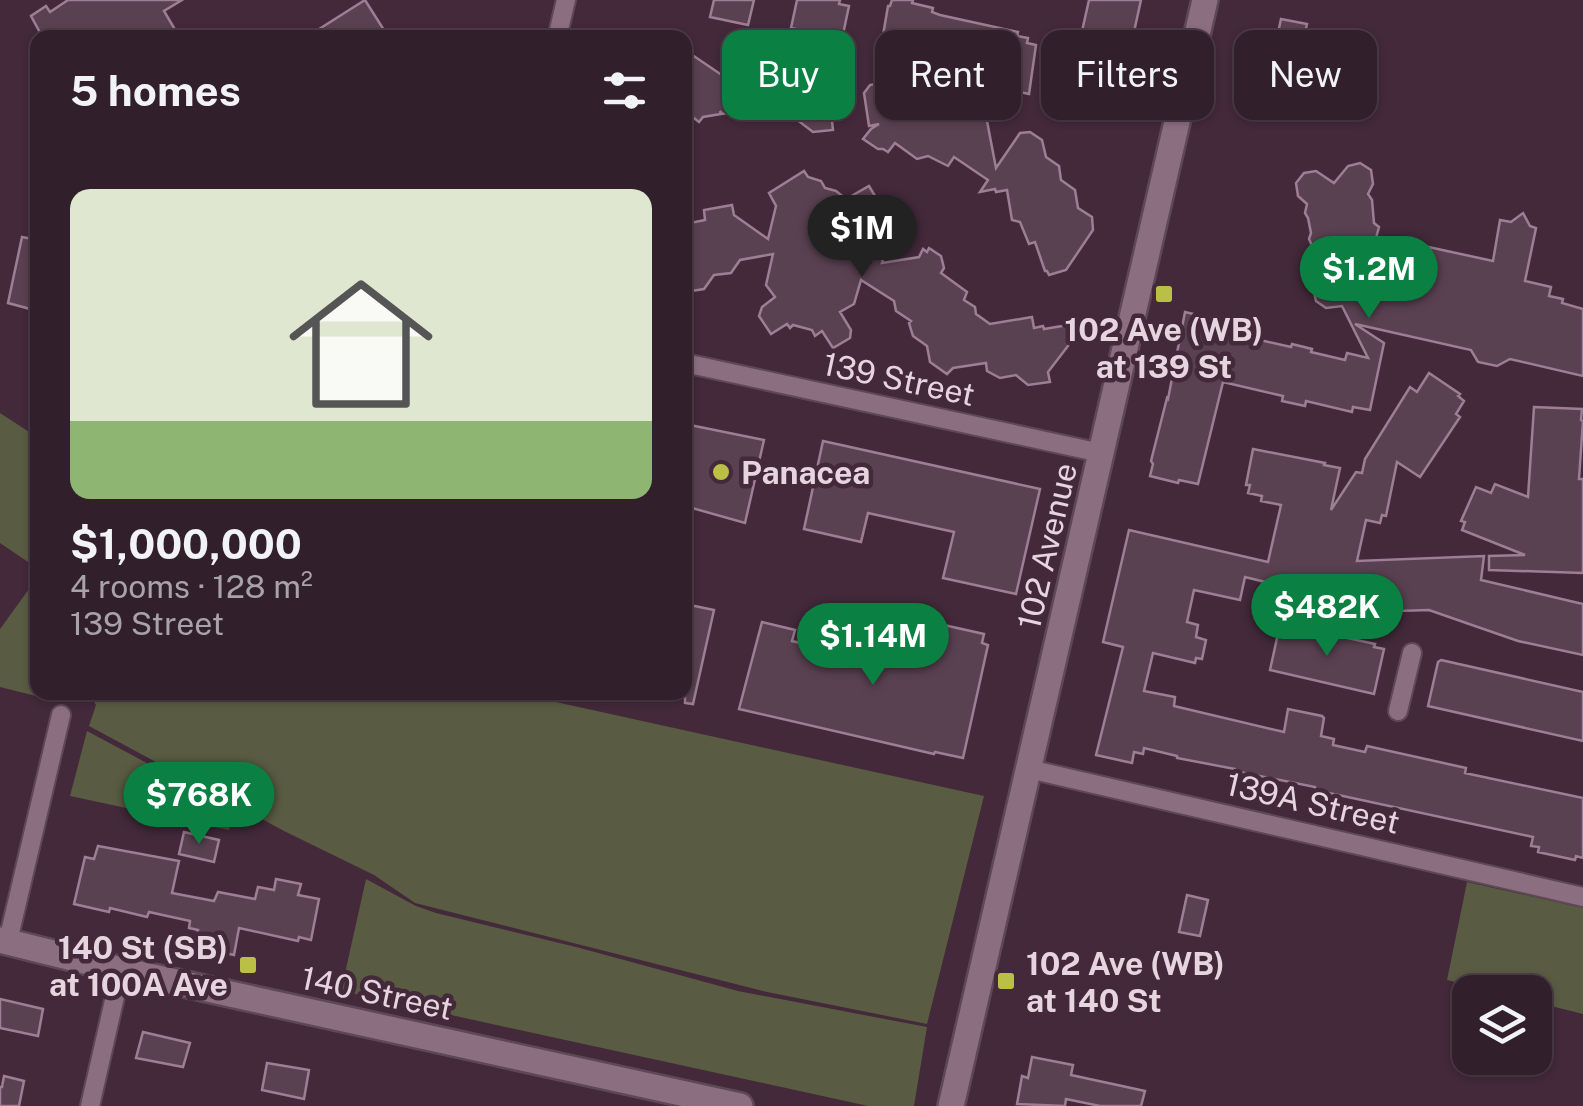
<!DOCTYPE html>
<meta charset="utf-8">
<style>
:root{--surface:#321f2c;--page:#3a2734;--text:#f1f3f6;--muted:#a8a2a9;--line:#4d3d48;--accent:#0b8043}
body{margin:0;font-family:"Public Sans",sans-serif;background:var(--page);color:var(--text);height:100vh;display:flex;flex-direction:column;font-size:38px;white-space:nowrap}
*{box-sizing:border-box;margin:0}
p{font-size:32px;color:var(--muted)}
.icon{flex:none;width:55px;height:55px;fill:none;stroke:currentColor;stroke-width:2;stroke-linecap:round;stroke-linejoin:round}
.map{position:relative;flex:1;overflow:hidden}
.sheet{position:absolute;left:30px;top:30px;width:662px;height:670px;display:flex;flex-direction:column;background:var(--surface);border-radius:20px;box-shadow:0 2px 8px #0004,0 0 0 2px var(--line)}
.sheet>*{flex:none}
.banner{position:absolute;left:722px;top:30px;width:710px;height:90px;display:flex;gap:20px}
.tools{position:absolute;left:1452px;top:975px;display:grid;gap:20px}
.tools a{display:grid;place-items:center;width:100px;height:100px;border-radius:20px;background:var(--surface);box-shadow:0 2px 8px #0004,0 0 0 2px var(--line);font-size:50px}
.price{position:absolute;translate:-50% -85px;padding:0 22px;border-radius:35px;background:var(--accent);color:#fff;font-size:32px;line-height:65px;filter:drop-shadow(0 2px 5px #0008)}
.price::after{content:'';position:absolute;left:50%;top:60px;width:30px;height:22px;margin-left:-15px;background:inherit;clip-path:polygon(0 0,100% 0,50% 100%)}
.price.on{background:#222;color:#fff}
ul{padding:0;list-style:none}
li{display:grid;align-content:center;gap:20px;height:530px;padding:0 40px}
li span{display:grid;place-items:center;height:310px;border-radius:20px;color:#555}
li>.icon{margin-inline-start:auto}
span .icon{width:180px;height:180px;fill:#fffc;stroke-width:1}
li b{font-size:42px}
h2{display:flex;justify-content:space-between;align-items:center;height:120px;padding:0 40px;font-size:42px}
.chip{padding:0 35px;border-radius:20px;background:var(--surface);box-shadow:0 2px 8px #0004,0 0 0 2px var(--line);font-size:35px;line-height:90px}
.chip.on{background:var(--accent);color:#fff}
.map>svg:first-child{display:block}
</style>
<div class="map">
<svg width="1583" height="1106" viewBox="0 0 1583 1106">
<rect width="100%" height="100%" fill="#43293a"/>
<g fill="#595b42">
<path d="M0 413 37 437V568L0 543Z"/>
<path d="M37 578 38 692 55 693 48 699 0 687V629Z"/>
<path d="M89 693H515L984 796 927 1024 767 992 415 903 374 875 284 831 89 726 96 705Z"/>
<path d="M87 731 233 809 229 830 70 796Z"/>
<path d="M366 879 416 906 436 913 580 948 738 991 927 1027 914 1106H868L341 991Z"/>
<path d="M1467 882 1583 908V1014L1535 1002V992H1496L1447 980Z"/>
</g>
<g fill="#5a4151" stroke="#9d7e92" stroke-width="2.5">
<path d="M68 0H182L164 11 180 38 108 37 104 30 92 38H43L31 16 46 6 50 12Z"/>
<path d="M365 0 389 38H305Z"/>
<path d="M714 0H754L748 25 710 17Z"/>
<path d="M797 0H840L839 4 849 6 842 39 791 28Z"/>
<path d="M892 0H913L912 3 933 8 932 12 940 15 1018 32 1017 36 1028 38 1027 43 1036 45 1029 94 1006 89 1008 81 958 71 974 67 881 47 888 6H890Z"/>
<path d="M1089 0H1141L1117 109 1101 107 1098 111 1081 107 1074 104 1075 100 1067 98Z"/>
<path d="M1281 19 1307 24 1295 77 1272 72 1273 67 1262 65 1270 32 1278 33Z"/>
<path d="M816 43 838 58 834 76 852 77 854 90 832 121 833 130 813 132 749 83 760 101 768 106 764 107 770 116 747 120 746 110 722 114 720 111 721 114 703 117 699 122 685 111V50L735 84 729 55 751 52 770 60 788 58 790 47Z"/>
<path d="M927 74 991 115 987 121 996 168 1020 133 1030 132 1042 140 1046 157 1059 166 1061 180 1075 190 1078 208 1092 217 1093 230 1066 270 1049 275 1047 271H1045L1035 242 1029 244 1020 222 1012 220 1007 190 996 192 995 189 980 192 988 180 954 157 948 166 928 156 917 159 895 143 888 152 883 149H878L863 139 871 129 879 124 869 126 864 93 870 85 884 82 895 89 924 90Z"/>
<path d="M1360 163 1371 170 1373 184 1368 194 1372 200 1374 223 1379 227 1373 249 1421 259 1424 246 1493 261 1500 220 1511 222 1523 213 1530 226 1536 228 1525 281 1551 287 1549 296 1563 299 1562 303 1583 309V376L1510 359 1497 366 1478 362 1471 350 1355 324 1384 343 1370 410 1353 407 1352 412 1306 401 1305 406 1282 401 1283 396 1223 382 1198 484 1179 480 1178 483 1150 476 1153 464 1151 461 1167 398 1168 399 1185 312 1202 316 1200 324 1221 328 1220 331 1291 347 1292 344 1312 349 1311 352 1345 360 1347 353 1368 358 1342 306 1326 308 1316 301 1313 288 1317 283 1316 265 1313 248 1309 239 1311 233 1308 218 1305 213 1307 204 1298 196 1296 183 1304 173 1316 171 1334 183 1348 166Z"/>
<path d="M804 171 808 177 821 181 825 188 836 191 846 199 869 186 892 224 882 263 919 257 923 249 927 252 929 248 941 256 944 268 941 273 967 292 964 300 975 307 976 314 990 324 1032 317 1034 328 1043 326 1044 329 1068 325 1071 342 1048 372 1050 382 1028 385 1016 375 1000 378 987 371 986 363 953 368 947 374 930 362 927 346 913 336 909 323 911 321 896 311 894 301 861 280 854 304 840 312 851 330 850 338 833 348 822 331 815 336 812 330 793 325 790 328 787 324 771 334 759 316 762 307 775 297 766 285 773 254 740 260 731 273 714 275 704 289 685 292V224L705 220 704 210 732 205 734 215 768 239 776 206 769 193Z"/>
<path d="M22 237 38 240V311L8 303Z"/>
<path d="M1429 373 1460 394 1458 396 1464 401 1456 414 1460 417 1420 477 1397 462 1386 516 1382 515 1380 523 1366 520 1357 561 1484 556 1481 580 1583 604V655L1518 641 1429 610 1363 612V606L1245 577 1240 600 1194 590 1187 622 1198 625 1196 637 1206 640 1202 659 1196 658 1195 663 1153 653 1144 691 1175 697 1174 706 1284 732 1288 709 1322 716 1324 718 1321 736 1334 739 1333 745 1365 752 1367 746 1466 768 1465 773 1583 798V858L1576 856 1575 860 1538 852 1539 847 1531 846 1533 837 1315 790V787L1235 771V769L1177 758V756L1144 748 1143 754 1134 752 1132 763 1096 755 1123 647 1103 642 1129 530 1268 562 1281 505 1261 501 1262 496 1248 493 1250 485H1246L1253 449 1325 463 1324 465 1340 468 1331 510 1356 472 1362 473 1365 459 1410 387 1417 392Z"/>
<path d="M1534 407 1582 409 1581 420 1583 421 1579 479H1583V573L1489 570V556L1525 555 1462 530 1465 522 1461 521 1476 487 1491 493 1495 484 1528 497Z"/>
<path d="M685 424 764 440 745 523 685 506Z"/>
<path d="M823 441 1040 489 1016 594 943 578 954 532 868 513 861 542 804 529Z"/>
<path d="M685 604 714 610 693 704 685 703Z"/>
<path d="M917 619 984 634 982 643 988 645 963 758 935 752 934 754 739 709 762 622 795 630 792 641 888 664 909 651Z"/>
<path d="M1283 624 1375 644 1374 647 1384 649 1374 694 1270 670 1279 629Z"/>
<path d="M1441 660 1583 692V741L1428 706 1438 662Z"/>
<path d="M184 832 219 840 214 862 179 854Z"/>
<path d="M98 846 179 861 172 893 214 901 218 892 255 899 258 887 274 890 276 879 301 884 298 895 319 899 311 940 299 937 298 941 239 928 234 955 194 946 198 930 189 928 190 921 149 912 147 917 110 908 109 912 74 904 85 857 94 859Z"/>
<path d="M1187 895 1208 900 1200 936 1179 932Z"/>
<path d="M0 999 43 1009 38 1036 0 1028Z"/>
<path d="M143 1032 190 1043 183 1067 136 1058Z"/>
<path d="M1032 1057 1073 1065 1071 1075 1145 1091 1141 1106H1100L1066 1099 1065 1106 1017 1104 1022 1076 1028 1078Z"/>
<path d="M267 1063 309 1070 304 1099 262 1090Z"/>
<path d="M4 1076 24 1081 19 1106H0V1087H2Z"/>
</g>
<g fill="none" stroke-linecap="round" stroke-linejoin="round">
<defs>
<g id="street">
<path d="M557 38 566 0"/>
<path d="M685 363 1101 453"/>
<path d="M1398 711 1412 653"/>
<path d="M1029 769 1583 897"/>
<path d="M8 941 61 715"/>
<path d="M90 1106 121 970"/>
</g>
<g id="secondary">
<path d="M0 940 121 970 740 1106"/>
<path d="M951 1106 1205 0"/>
</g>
</defs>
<use href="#street" stroke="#5e4856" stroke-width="22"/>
<use href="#secondary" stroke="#5e4856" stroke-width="30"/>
<use href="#street" stroke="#8c6e81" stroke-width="18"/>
<use href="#secondary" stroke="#8c6e81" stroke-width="25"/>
</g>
<g fill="#bac045" stroke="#43293a" stroke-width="4">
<rect x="1154" y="284" width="20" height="20" rx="5"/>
<circle cx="721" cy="472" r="10"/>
<rect x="238" y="955" width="20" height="20" rx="5"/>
<rect x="996" y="971" width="20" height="20" rx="5"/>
</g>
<g text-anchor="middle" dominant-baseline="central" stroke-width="9" stroke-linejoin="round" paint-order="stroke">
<g font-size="32" font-weight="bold" fill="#e6d5df" stroke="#43293a" text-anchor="start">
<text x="1164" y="329" text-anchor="middle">102 Ave (WB)<tspan x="1164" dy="37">at 139 St</tspan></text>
<text x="741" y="472">Panacea</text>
<text x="228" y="947" text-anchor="end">140 St (SB)<tspan x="228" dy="37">at 100A Ave</tspan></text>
<text x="1026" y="963">102 Ave (WB)<tspan x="1026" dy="37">at 140 St</tspan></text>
</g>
<g font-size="32" fill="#e6d5df" stroke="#43293a">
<text transform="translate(899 379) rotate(12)">139 Street</text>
<text transform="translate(1047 546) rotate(-77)">102 Avenue</text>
<text transform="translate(1313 803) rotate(13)">139A Street</text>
<text transform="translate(377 993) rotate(12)">140 Street</text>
</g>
</g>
</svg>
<div class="tools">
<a><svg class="icon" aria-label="layers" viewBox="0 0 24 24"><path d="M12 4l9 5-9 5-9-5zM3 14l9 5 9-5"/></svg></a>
</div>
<b class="price on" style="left:862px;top:280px">$1M</b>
<b class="price" style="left:1369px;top:321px">$1.2M</b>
<b class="price" style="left:1327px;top:659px">$482K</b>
<b class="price" style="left:873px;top:688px">$1.14M</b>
<b class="price" style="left:199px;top:847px">$768K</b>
<div class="banner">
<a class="chip on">Buy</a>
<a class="chip">Rent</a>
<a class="chip">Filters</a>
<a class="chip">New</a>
</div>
<section class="sheet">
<h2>5 homes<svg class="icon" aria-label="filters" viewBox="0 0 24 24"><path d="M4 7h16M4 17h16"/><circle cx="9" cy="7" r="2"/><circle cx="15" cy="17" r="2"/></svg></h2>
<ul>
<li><span style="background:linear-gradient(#dfe7d0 75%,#8fb573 0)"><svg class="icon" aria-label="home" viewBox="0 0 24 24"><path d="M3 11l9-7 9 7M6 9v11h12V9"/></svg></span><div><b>$1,000,000</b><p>4 rooms · 128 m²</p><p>139 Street</p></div></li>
</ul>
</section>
</div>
